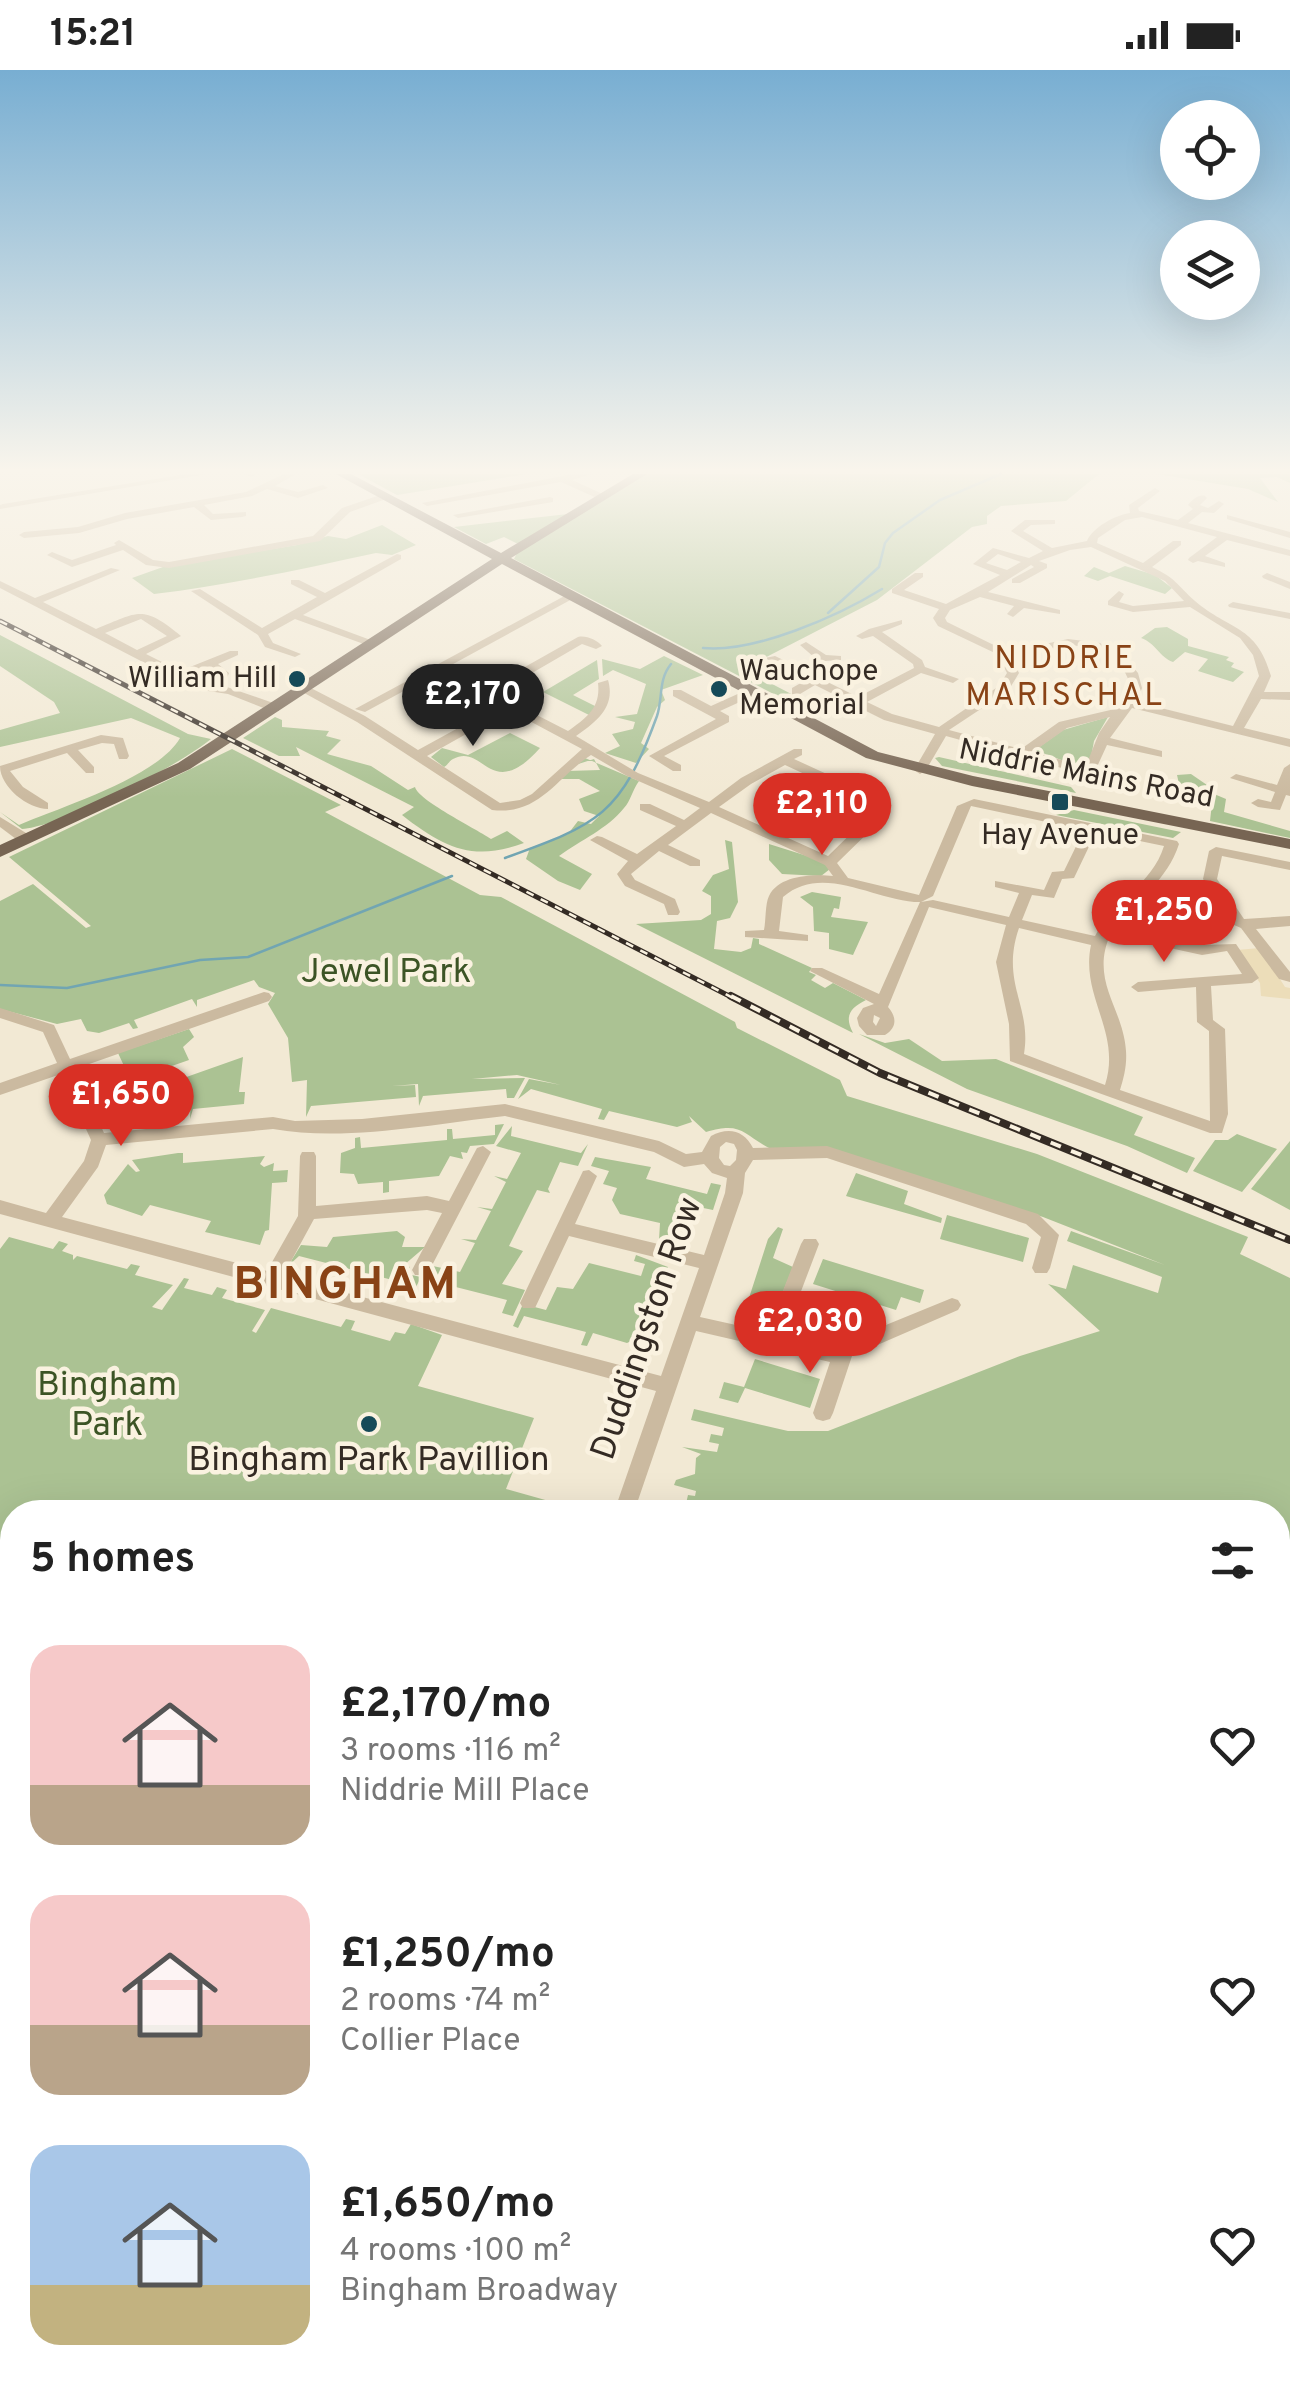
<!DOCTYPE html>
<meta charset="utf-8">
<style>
:root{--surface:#fff;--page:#f6f6f6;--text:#222;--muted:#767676;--accent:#d93025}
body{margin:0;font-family:Overpass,sans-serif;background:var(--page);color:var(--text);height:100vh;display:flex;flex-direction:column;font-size:38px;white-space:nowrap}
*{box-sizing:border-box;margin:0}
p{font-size:32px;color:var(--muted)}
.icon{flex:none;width:55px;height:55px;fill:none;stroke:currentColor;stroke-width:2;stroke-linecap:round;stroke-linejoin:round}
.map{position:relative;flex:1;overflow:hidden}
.drawer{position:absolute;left:0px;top:1430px;width:1290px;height:890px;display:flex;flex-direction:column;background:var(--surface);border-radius:40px 40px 0 0;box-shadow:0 10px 40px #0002}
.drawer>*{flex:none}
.controls{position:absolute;left:1160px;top:30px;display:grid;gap:20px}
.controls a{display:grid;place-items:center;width:100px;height:100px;border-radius:50%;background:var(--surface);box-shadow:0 10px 40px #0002;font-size:50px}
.price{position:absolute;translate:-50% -85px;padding:0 22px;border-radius:35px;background:var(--accent);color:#fff;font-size:32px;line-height:65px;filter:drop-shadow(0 2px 5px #0008)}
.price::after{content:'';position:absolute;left:50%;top:60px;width:30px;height:22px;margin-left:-15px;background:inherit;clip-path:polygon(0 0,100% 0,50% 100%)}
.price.on{background:#222;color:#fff}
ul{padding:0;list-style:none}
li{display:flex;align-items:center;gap:30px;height:250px;padding:0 30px}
li span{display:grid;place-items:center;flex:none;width:280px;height:200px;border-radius:30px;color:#555}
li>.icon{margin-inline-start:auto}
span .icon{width:120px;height:120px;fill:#fffc;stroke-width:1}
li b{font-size:42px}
h2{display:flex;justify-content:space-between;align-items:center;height:120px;padding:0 30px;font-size:42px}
.status{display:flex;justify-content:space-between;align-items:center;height:70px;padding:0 50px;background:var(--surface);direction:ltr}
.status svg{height:28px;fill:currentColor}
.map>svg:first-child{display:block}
</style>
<div class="status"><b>15:21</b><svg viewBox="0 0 49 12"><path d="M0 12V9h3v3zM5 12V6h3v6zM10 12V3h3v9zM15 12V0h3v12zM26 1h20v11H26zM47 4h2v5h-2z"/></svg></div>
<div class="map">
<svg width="1290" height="2320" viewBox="0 0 1290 2320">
<rect width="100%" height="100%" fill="#f2e9d4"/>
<g fill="#abc293">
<path d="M358 404H527L397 425Z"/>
<path d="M646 404H1099L1066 431 1001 436 987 446V454L972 457 877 530 749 596 755 605 799 628 791 633 514 489 517 483Z"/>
<path d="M1157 404H1290V413L1277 407 1260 408 1278 432 1248 419Z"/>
<path d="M568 444 518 474 504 467 486 474 454 457Z"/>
<path d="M382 455 416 475 392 485 376 483C302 499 230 515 154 524L132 508 163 497 297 475 328 466 346 469Z"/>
<path d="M1125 496 1155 505 1172 518 1165 524 1110 506 1098 511 1084 506 1094 497 1109 503Z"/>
<path d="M1167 557 1188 569V576L1229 587 1226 590 1234 593 1231 597 1244 602 1233 612 1198 601 1208 589 1185 582 1173 592C1159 587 1156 573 1141 568L1155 558Z"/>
<path d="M0 565 188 664 211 669C180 695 61 757 22 759L0 742 19 755C61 737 158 707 180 668L131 648 0 677V660L60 643 54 632 0 596Z"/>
<path d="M664 586 703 605 661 620 665 630 657 637 641 673 649 679 636 693 605 683 620 676 612 664 633 659 635 652 615 647 637 644 646 614 613 600 603 606 602 589 640 599Z"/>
<path d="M597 590 599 609 573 625 597 637 591 646 543 622Z"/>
<path d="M275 647 282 650V657L329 661 326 666 341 670 327 684 371 696 408 720 415 717C418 730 473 757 491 769L507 761 524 773C473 792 444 778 402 745L414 737 296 677 300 686H279L243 668Z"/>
<path d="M1108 647 1094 671 1090 693 1077 696 1035 680 1063 660Z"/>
<path d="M510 663 540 678C490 734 484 672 453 689 449 691 448 695 444 697L431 687 442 678 468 685Z"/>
<path d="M232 679 341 735 325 742 480 825 501 827 735 952 737 958 840 1010 847 1026 1037 1084 1248 1167 1240 1184 1290 1208V2320H490L488 2308H1278V1442H684L688 1425 695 1426 696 1421 674 1415 676 1410 695 1404 696 1388 701 1384 682 1377 717 1382 719 1374 709 1372 711 1364 722 1366 724 1358 691 1350 694 1339 788 1361H828L1020 1286 1100 1261 1048 1214 1066 1219 1073 1195 1158 1223 1162 1207 1067 1171 1071 1161 1165 1195 1043 1147 824 1077 771 1079C743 1065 743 1051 706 1062L689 1046 692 1052 677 1057 609 1041 604 1050 598 1049 602 1039 531 1019 518 1029 529 1009 561 1015 517 1005 472 1009 525 1008 514 1028H507L506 1019 423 1026 419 1036 418 1014 392 1016 415 1015 416 1027 311 1036 306 1047 307 1010 292 1012 288 968 268 934 275 923 259 917 254 910 197 930V937L192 929 134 950 138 958 133 959 129 953 99 963 87 961 81 949 57 954 0 939V831L33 814 86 858 91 856 9 787Z"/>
<path d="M939 687 1071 717 1076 723 942 696 935 688Z"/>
<path d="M585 688 639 711C633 719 630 732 624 738 606 760 582 769 559 786L592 804 580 820 558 811 526 789 530 778 568 764 578 751 591 754 599 746 584 741 579 729 600 721 579 709H561L567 701 600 700 594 689 572 696Z"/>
<path d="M1191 704 1207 715V721L1226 729 1224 742 1290 761V768L1210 751 1212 733 1179 714 1177 705Z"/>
<path d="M1074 740 1181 762 1173 768 1056 745Z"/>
<path d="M725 770 732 772 738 832 730 848 717 851 714 879 741 882 751 878 753 868 759 869V874L812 898 809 902 816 905 811 910 825 918 833 913 866 930C850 938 844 946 853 963L636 854 701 850 711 844V826L702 821 713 805 729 799Z"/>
<path d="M769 774 820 790 830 799 821 806 782 804 769 790Z"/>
<path d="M1184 820 1213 858 1157 850 1156 856 1147 854Z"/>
<path d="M812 822 841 827 839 839 834 838 831 847 868 852 853 885 829 879V863L814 861 813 837 800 827Z"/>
<path d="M189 959 194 967 183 977 189 990 166 998 168 1003 157 1008 161 1016 243 987 239 1022H245L244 1034 193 1039 190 1049 191 1027 186 1040 128 1045 117 1023 104 1028 130 1016 137 1024 118 983Z"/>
<path d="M859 964 885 973 909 969 942 991 996 989 1143 1047 1134 1065 1195 1088 1187 1103 1127 1076 967 1019Z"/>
<path d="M504 1054 494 1074 470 1076 467 1083 461 1082 463 1089 450 1086 439 1106 389 1111V1122L383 1123V1112L358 1114 354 1104 340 1103 341 1083 355 1078V1068L360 1067 361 1078 447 1070V1059H452L453 1069 495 1065V1055Z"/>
<path d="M512 1056 511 1066 581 1083 588 1074 578 1096 560 1092 548 1119 550 1123 537 1120 509 1176 523 1181 502 1214 525 1220 513 1246 502 1243 507 1230 436 1212 429 1223 419 1221 433 1196 460 1202 475 1173 461 1169 476 1170 491 1141 477 1137 492 1139 506 1112 494 1106 507 1109 521 1083 496 1076Z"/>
<path d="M1237 1064 1277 1079 1242 1122 1193 1101 1215 1070H1228Z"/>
<path d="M1290 1071V1140L1251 1119Z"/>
<path d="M178 1083H183V1093L265 1086 260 1094 264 1097 274 1093 273 1101 288 1100 287 1112 272 1113 269 1160 265 1161 260 1175 205 1162 211 1151 150 1135 142 1146 107 1134 104 1125 128 1094 136 1102 140 1101 132 1090Z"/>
<path d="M595 1087 651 1097 646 1109 707 1124 711 1113 721 1115 713 1140 689 1135 675 1174 659 1170 660 1153 620 1144 612 1130 617 1118 603 1114 609 1101 591 1096Z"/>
<path d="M856 1103 908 1121 904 1134 942 1148 941 1153 846 1126Z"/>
<path d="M947 1145 1029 1168 1023 1192 940 1169Z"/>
<path d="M778 1157 783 1159 773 1188 793 1197 770 1254 760 1260 740 1256 768 1169Z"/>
<path d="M397 1161 405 1167 402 1177H425L404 1195 410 1197 407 1204 421 1207 410 1229 406 1228 412 1215 299 1186 288 1196 301 1175 327 1177 333 1167Z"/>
<path d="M9 1167 53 1179 59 1171 68 1174 62 1181 73 1185V1190L77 1186 127 1199 131 1194 140 1196 135 1205 173 1215 152 1237 162 1240 184 1208 189 1209 184 1218 212 1225 217 1217 227 1220 222 1228 265 1240 252 1261 256 1263 271 1238 341 1257 346 1249 355 1251 351 1260 390 1271 395 1262 405 1264 411 1254 442 1265 418 1316 534 1348 506 1419 588 1442H12V1591L0 1602V1179Z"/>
<path d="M636 1185 668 1197 650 1243 636 1240 649 1246 641 1266 627 1273 593 1263 587 1276 581 1275 586 1262 524 1246 518 1258 513 1256 523 1234 546 1240 557 1217 573 1219 589 1193 641 1206 645 1194 634 1191Z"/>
<path d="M823 1189 924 1220 920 1233 901 1227 896 1240 813 1214Z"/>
<path d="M755 1289 820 1309 810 1338 745 1318 738 1333 719 1328 724 1312 744 1317Z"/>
<path d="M12 1834V1961L9 1958 0 1969V1869L4 1873 11 1865 0 1847Z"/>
<path d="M12 2239 10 2307 16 2314 29 2308 21 2320H8C0 2299 0 2260 12 2239Z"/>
</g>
<path fill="#ecddb9" d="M1260 878 1285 917 1290 918V929L1261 926 1260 913 1237 880Z"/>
<path fill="#71a5b2" d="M1113 1432 1174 1433 1197 1442 1103 1438 1035 1442 1071 1433Z"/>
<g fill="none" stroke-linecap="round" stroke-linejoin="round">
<g stroke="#71a5b2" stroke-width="2.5">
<path d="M828 543 879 497 885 473 893 463 940 430 1001 404"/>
<path d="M703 578C755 583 838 546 882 519"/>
<path d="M505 788C599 754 621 745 657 646 663 628 658 610 671 594"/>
<path d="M0 915 67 918 200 890 248 887 452 806"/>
</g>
<g fill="#cbbaa0" fill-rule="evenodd">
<path d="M186 404H207L0 439V435L3 434Z"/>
<path d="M245 404H256L251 407Z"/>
<path d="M284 404H296L275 416 298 422 323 415 328 418 298 428 267 419 252 426 204 435 213 444 246 442V446L242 447 211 450 194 437 127 449 79 463 24 468 19 465 24 462 78 457 125 443 246 422Z"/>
<path d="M573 404H592L572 410 605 425V429H599L561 412 427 436 422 433Z"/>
<path d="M1155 418 1160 421 1138 438 1139 441 1178 450 1193 439 1188 435C1192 430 1199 424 1205 426L1207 428 1200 435 1208 438 1219 431 1224 434 1214 443 1202 442 1188 453 1290 480V486L1227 470 1205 486 1225 493V497L1198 491 1193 493 1188 490 1189 488 1217 467 1142 447 1125 450 1098 468 1097 473 1143 493 1173 471H1181V475L1152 497C1177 509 1176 514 1195 531 1230 561 1256 554 1271 606L1264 622H1290V630L1261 629 1244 658 1290 669V677L1132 638 1110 668 1162 681V687L1107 675 1096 699 1076 702 946 666 926 700 920 704 914 700 935 664 884 650 858 637H850L849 632 815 615 800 624H792V618L806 610 765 588 775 586 798 597 815 588 800 575 806 572 826 585 841 586V590L825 591 807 602 858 627 914 598 913 594 873 566 862 569 856 566 869 559 902 550V554L882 562 922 590 925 597 959 609 953 613 921 603 867 632 892 644 939 657 999 616 1007 603 997 584 938 556 933 548 939 539 892 523V519L915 503H923V507L904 520 946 534 1000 505 973 494 993 478 1029 488 1043 481 1011 461 1025 450H1055V454L1031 455 1023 461 1052 478 1087 471C1092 458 1115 445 1130 443L1129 435ZM1091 477 1165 511 1184 531 1133 536 1119 532 1124 524 1119 521 1108 531V535L1133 542 1190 537 1240 568 1253 585 1259 606 1233 656 1137 632 1142 618 1138 603 1129 592 1100 573 1068 569 1008 582 947 552 945 548 950 540 980 527 1014 536 1007 544 1013 547 1024 538 1060 544V540L988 522 1031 495 1034 497 1012 509V513H1020L1047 498V494L1039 491 1070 480ZM998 484 1021 492 1007 500 986 493ZM1068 575C1094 576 1127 588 1130 618L1119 638 1059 652 1021 679 949 660 1008 621 1019 603 1011 588ZM1110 647 1099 663 1087 693 1076 694 1033 682 1067 658Z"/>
<path d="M383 424 386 425V429L350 442 320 471 169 498 146 495 123 480 72 497 47 485 52 482 72 490 116 475 114 473 119 470 153 490 169 492 313 466 342 438Z"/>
<path d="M550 427 553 428V432L458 448 453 445Z"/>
<path d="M1227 445 1290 462V468L1227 449Z"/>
<path d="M397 484 401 485V489L303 545 376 572 378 574 372 577 295 549 268 564 273 573 301 584 295 587 265 577 258 565 191 521 200 519 262 558 317 527 291 514V510H299L325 523Z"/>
<path d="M111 498 120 500 43 532 96 559C139 542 142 534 181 566L146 584 180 601 230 581H238V585L218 594 229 603 224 616 279 635V641H271L228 624 195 619 0 518V511L35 528ZM141 549 167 566 137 580 105 563ZM209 598 217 604 213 615 189 606Z"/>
<path d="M1267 503 1290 512V519L1263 508 1262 506Z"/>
<path d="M570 523 575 526 574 528 444 599 486 619 578 567C586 565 597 570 602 576L596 579 582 574 496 624 568 661C586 648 601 638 598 613L608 610C616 637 596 652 576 666L638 703 709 732 741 708 794 679H802V685L794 689 866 722V728H856L785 695 751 714 719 737 828 786 870 745H880V751L837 793 848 808 919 825 957 736 974 729 1177 771 1179 774C1167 811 1138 828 1115 857L1202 875 1236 874 1259 908 1252 913 1211 916 1213 950 1225 959 1228 1044 1222 1063H1210L1010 991 1009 954 996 892 1006 855 929 837 888 937C897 947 897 958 885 965H867L859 956 857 948 863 938 874 934 810 901 812 898H822L879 924 920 832C876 832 823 792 783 827L779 861 808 865V871L745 867V861L764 860C766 850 765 834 769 826 779 805 813 804 833 806L825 795 711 743 668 775 700 790V796H690L659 781 631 804 635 810 675 829 680 842 678 845H668L664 834 625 816 617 804 628 791 590 770 597 766 602 767 637 784 676 756 640 740V734H650L684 750 700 738 627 706 591 685C557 707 539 746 492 740L357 652 297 619 307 616 365 646 418 680 500 635 435 604 365 642 355 639ZM509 640 582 679 532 724 520 730 500 733 427 686ZM971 736 1084 760 1064 801 1052 802 1044 820 995 811V817L1019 823 1009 847 933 830 921 832 933 826ZM1096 762 1164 776C1152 815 1113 831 1095 866L1022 850 1032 825 1054 828 1062 809 1074 808ZM1019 858 1091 875C1080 927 1122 962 1105 1015L1024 984C1032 936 1000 913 1019 858ZM1110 865 1202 885 1227 881 1242 904 1138 912 1131 917 1138 922 1196 917 1197 952 1209 961 1210 1051 1120 1020C1124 1007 1127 995 1126 981 1123 937 1090 912 1110 865ZM874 945 880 948 876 956 873 952Z"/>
<path d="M1233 532 1290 543V549L1229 537 1228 535Z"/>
<path d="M751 618 757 622 755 625 720 641 729 646V652L664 686 681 695V701H673L649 686 716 649 673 626V620H681L711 636Z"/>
<path d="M101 665 123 668 129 686 127 689H119L114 674 102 673 78 680 94 697V703H86L67 683 10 701 23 717 48 733V739C28 739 0 717 0 696Z"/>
<path d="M1290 694V726L1286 725 1280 740 1258 737 1251 733 1258 729 1271 732 1275 722 1230 708 1236 704 1277 715 1284 698Z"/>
<path d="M0 747 26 763V769H16L0 757Z"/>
<path d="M1216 777 1290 792V800L1222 786 1217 809 1244 849 1290 846V856L1256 859 1290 902V912L1279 909 1241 858 1234 855 1203 809 1209 781Z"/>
<path d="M264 922 269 923 272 927 269 931 75 999 104 1063 273 1047 295 1051 362 1049 505 1034 659 1071 686 1084 702 1082 711 1066C728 1057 744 1060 753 1078L827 1076 1038 1144 1059 1165 1050 1198 1047 1203H1035L1032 1198 1041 1167 1026 1154 827 1088 753 1090 745 1103 743 1123 700 1247 767 1262 801 1174 804 1169H816L819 1174 784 1266 832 1277 952 1228 958 1230 961 1235 958 1240 852 1286 833 1343 830 1349 823 1351 816 1349 813 1343 830 1292 696 1261 634 1442H614L656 1321 0 1144V1130L46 1143 84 1091 91 1070 61 1004 0 1025V1013L57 993 43 962 0 948V938L54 955 70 989ZM505 1046 654 1082 684 1097 704 1094 712 1103 727 1108 725 1123 704 1185 575 1154 597 1106 589 1100 583 1101 520 1233 523 1238H535L569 1166 699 1198 661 1306 283 1206 314 1149 427 1140 442 1143 412 1200 415 1205H427L491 1082 483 1076 477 1078 449 1131 427 1126 316 1136V1086L314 1082H302L300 1086 298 1146 267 1201 62 1147 98 1097 106 1075 273 1059C345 1072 432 1054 505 1046ZM726 1072 734 1074 737 1080 736 1090 730 1096 724 1095 719 1088 720 1077Z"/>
<path d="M0 1663 12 1670V1697L0 1690Z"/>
<path d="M12 1805V1834L0 1842V1812Z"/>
<path d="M12 2197V2236L0 2244V2204Z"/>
<rect x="393" y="2308" width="30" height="12"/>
</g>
<g fill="#776553" fill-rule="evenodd">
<path d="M336 404H351L501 483 633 404H647L511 488 878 682 973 706 1290 769V779L972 716 866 688 502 494 190 699 0 787V775L178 693 492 489Z"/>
<path d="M0 2077 12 2083V2127L0 2122Z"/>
<path d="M164 2308H208L213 2320H169Z"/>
</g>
<defs>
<path id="rail-far1" d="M0 551 735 929"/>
<path id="rail" d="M731 926 880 1003 1290 1170"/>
</defs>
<use href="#rail-far1" stroke="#342b24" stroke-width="5"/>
<use href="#rail" stroke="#342b24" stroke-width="8"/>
<use href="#rail-far1" stroke="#faf2e0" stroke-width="2.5" stroke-dasharray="8" stroke-linecap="butt"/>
<use href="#rail" stroke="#faf2e0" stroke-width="4" stroke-dasharray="11" stroke-linecap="butt"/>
</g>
<linearGradient id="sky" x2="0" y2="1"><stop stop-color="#78aed2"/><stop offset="0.55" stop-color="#f9f5ec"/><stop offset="1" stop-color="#f9f5ec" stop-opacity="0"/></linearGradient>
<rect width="1290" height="728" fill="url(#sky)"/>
<g fill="#164a58" stroke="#faf2e0" stroke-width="4">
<circle cx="297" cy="609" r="10"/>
<circle cx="719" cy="619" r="10"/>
<rect x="1050" y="722" width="20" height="20" rx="5"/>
<circle cx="369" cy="1354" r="10"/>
</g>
<g text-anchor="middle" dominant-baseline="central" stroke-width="9" stroke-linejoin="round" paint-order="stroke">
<g font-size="30" fill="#342b24" stroke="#faf2e0" text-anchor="start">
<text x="739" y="602">Wauchope<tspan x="739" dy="34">Memorial</tspan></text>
<text x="277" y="609" text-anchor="end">William Hill</text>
<text x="1060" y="766" text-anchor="middle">Hay Avenue</text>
</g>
<g font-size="30" fill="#342b24" stroke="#faf2e0">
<text transform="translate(1086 705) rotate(11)">Niddrie Mains Road</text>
</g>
<g font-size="32" letter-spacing="2.5" fill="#894316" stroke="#faf2e0">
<text x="1065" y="590">NIDDRIE<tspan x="1065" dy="37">MARISCHAL</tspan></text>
</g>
<g font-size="35" fill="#3c5425" stroke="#faf2e0">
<text x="386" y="903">Jewel Park</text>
<text x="107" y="1316">Bingham<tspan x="107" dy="40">Park</tspan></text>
</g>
<g font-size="35" fill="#342b24" stroke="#faf2e0">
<text transform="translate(648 1259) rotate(-71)">Duddingston Row</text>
</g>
<g font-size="35" fill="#342b24" stroke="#faf2e0">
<text x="369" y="1391">Bingham Park Pavillion</text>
</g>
<g font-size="45" font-weight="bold" letter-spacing="2.5" fill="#894316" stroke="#faf2e0">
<text x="346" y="1216">BINGHAM</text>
</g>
</g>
</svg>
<div class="controls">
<a><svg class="icon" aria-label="locate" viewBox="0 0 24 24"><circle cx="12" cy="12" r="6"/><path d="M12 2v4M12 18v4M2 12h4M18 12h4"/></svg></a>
<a><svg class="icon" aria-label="layers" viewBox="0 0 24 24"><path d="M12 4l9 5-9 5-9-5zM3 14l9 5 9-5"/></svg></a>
</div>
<b class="price on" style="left:473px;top:679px">£2,170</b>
<b class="price" style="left:822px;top:788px">£2,110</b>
<b class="price" style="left:1164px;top:895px">£1,250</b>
<b class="price" style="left:121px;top:1079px">£1,650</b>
<b class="price" style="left:810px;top:1306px">£2,030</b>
<section class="drawer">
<h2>5 homes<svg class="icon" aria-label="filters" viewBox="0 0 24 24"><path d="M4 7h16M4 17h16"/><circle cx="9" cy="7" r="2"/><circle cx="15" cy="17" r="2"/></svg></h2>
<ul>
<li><span style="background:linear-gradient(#f6c9c9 70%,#b9a48a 0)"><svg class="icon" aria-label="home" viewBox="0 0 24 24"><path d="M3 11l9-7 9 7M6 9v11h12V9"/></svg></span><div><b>£2,170/mo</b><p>3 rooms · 116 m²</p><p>Niddrie Mill Place</p></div><svg class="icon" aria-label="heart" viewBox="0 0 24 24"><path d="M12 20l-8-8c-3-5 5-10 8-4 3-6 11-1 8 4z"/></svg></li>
<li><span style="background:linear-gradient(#f6c9c9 65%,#b9a48a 0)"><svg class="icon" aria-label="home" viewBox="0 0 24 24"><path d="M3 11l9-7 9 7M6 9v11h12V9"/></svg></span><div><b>£1,250/mo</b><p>2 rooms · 74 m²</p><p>Collier Place</p></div><svg class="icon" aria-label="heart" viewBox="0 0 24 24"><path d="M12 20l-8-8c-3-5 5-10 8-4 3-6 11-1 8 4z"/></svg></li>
<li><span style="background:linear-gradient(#a9c7e8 70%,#c2b280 0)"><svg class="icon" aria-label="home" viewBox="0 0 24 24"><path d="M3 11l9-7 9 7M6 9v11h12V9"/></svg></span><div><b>£1,650/mo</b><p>4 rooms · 100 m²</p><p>Bingham Broadway</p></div><svg class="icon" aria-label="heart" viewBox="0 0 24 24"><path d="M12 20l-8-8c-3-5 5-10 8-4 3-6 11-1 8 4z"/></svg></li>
</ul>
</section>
</div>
